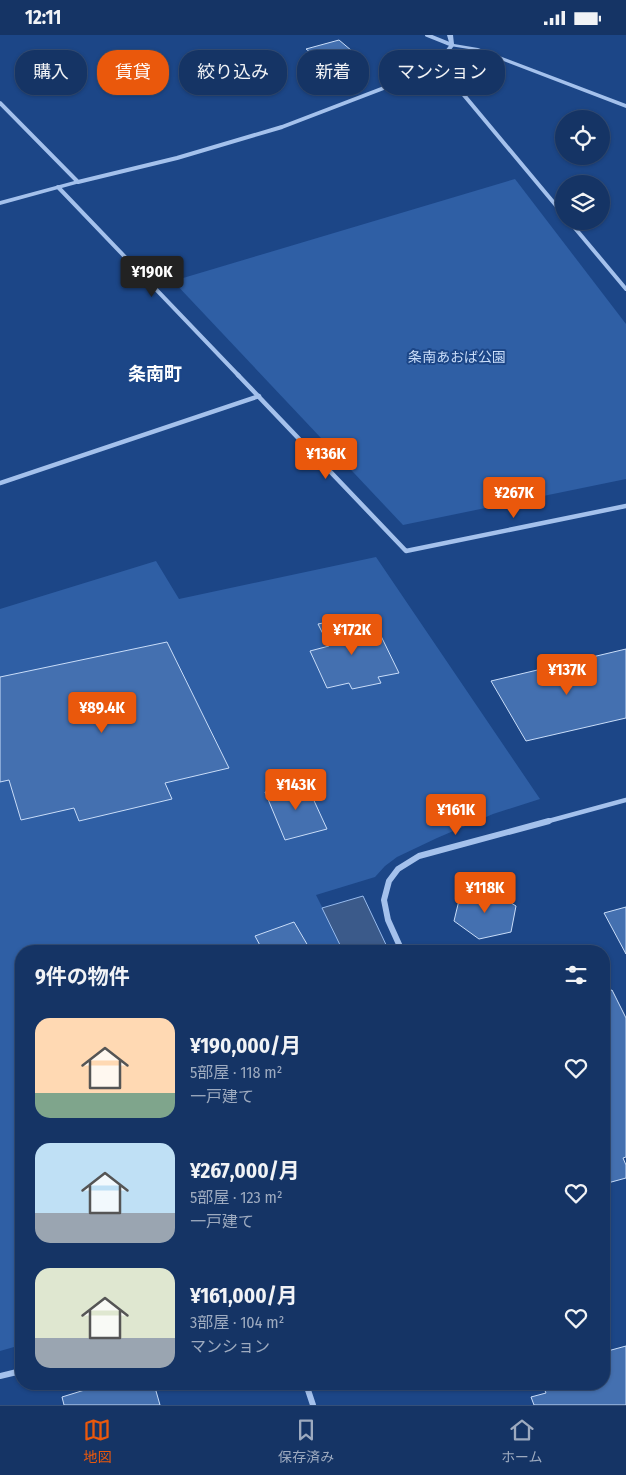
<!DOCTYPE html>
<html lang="ja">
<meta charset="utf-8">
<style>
:root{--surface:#153465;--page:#1e3c6b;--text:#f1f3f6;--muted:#9daabf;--line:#344f79;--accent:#ea580c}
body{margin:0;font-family:"Fira Sans Condensed","Noto Sans JP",sans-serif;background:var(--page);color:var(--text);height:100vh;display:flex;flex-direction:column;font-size:19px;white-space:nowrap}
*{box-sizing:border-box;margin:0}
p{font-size:16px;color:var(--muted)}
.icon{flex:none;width:28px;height:28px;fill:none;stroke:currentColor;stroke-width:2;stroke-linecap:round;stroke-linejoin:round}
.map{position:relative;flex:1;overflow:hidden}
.side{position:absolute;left:15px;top:910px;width:595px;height:445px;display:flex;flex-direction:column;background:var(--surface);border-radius:20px;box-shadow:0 1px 4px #0004,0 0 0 1px var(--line)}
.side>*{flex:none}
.guide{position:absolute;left:15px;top:15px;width:596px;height:45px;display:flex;gap:10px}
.controls{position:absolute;left:555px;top:75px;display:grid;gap:10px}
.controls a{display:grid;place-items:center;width:55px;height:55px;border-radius:50%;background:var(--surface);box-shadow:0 1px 4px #0004,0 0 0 1px var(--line);font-size:25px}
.price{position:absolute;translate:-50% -42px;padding:0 11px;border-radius:5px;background:var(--accent);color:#fff;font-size:16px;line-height:32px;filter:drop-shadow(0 1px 2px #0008)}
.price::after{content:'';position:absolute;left:50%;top:30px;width:15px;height:11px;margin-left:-8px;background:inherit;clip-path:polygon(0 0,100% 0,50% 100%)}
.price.current{background:#222;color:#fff}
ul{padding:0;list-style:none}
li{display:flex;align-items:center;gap:15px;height:125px;padding:0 20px}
li span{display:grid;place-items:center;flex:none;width:140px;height:100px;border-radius:15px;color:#555}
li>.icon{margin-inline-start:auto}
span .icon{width:60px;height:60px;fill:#fffc;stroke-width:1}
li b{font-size:21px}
h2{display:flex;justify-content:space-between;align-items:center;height:60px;padding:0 20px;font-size:21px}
.pill{padding:0 18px;border-radius:20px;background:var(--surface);box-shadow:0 1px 4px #0004,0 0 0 1px var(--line);font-size:18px;line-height:45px}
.pill.current{background:var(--accent);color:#fff}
.status{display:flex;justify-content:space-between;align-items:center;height:35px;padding:0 25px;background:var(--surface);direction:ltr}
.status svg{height:14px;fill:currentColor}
.tab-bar{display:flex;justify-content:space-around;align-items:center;height:70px;border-top:1px solid var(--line);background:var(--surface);font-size:14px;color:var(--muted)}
.tab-bar a{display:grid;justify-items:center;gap:2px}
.tab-bar .current{color:var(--accent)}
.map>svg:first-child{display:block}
</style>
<div class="status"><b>12:11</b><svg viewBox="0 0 49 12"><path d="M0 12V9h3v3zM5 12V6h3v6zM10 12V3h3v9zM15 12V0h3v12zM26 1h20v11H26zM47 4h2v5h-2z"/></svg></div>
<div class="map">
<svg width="626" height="1370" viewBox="0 0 626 1370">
<rect width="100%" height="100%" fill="#1c4687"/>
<g fill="#2f5fa5">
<path d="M515 144 626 289V444L403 490 173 246Z"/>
<path d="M376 522 540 764 493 779 437 803 397 822 385 831 375 842 316 860 344 916H21V1310L0 1316V574L156 526 179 564Z"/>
</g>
<path fill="#3b5a8a" stroke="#97bbee" d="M363 861 389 916H343L322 873Z"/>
<g fill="#4470b0" stroke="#c9ddf9">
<path d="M339 5 364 26 332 34 306 14Z"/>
<path d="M357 581 368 603 381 601 399 638 378 642 381 648 352 654 349 648 327 653 310 616 329 611 318 589Z"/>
<path d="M167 607 229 733 165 748 172 764 79 786 74 773 21 785 9 745 0 747V642Z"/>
<path d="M626 614V683L526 706 491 646Z"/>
<path d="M305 746 327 794 285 805 265 757Z"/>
<path d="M489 854 516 871 511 897 479 904 454 886 460 861Z"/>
<path d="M626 872V919L604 878Z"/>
<path d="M294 887 311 916H263L255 901Z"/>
<path d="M612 955 626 983V1122L623 1123 626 1130V1143L604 1149V957Z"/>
<path d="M626 1311V1370H534L531 1362 546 1358 542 1349H604V1317Z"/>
<path d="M104 1349H154L160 1370H64L62 1362Z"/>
</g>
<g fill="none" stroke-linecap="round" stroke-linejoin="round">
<g stroke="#a4c1ec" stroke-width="4">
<path d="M438 29 564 180"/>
<path d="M0 68 78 147 177 123 282 92 423 38 438 29 452 10 427 0"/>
<path d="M58 152 239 341"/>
<path d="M569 186 626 254"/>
</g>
<g stroke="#a4c1ec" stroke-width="4.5">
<path d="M238 340 406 516 626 471"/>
<path d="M0 448 259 361"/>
<path d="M545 787 626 765"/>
</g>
<g stroke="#a4c1ec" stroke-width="6">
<path d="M402 916 388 885 384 865 389 846 398 834 419 821 549 786"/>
<path d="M0 1341 21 1336"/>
<path d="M306 1349 313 1370"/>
</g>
<g fill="#a4c1ec" fill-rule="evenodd">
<path d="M447 0H453L454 9 478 13 626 69V73L475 15 450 11Z"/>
<path d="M78 145 80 146V148L0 170V166Z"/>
</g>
</g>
<g text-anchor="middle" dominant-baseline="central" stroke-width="4" stroke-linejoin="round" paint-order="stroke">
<g font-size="14" fill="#c9ddf9" stroke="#1c4687">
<text x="457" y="322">条南あおば公園</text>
</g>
<g font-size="18" font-weight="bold" fill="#fff" stroke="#1c4687">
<text x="155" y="339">条南町</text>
</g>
</g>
</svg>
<div class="controls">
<a><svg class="icon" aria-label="locate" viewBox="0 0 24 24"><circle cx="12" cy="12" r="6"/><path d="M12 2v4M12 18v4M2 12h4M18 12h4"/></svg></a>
<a><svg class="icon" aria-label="layers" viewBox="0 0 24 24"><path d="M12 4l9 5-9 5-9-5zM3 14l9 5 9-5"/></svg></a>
</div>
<b class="price current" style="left:152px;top:263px">¥190K</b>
<b class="price" style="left:326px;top:445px">¥136K</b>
<b class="price" style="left:514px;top:484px">¥267K</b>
<b class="price" style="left:352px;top:621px">¥172K</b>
<b class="price" style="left:567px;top:661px">¥137K</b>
<b class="price" style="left:102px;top:699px">¥89.4K</b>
<b class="price" style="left:296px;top:776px">¥143K</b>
<b class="price" style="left:456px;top:801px">¥161K</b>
<b class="price" style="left:485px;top:879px">¥118K</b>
<div class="guide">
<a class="pill">購入</a>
<a class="pill current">賃貸</a>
<a class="pill">絞り込み</a>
<a class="pill">新着</a>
<a class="pill">マンション</a>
</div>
<section class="side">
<h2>9件の物件<svg class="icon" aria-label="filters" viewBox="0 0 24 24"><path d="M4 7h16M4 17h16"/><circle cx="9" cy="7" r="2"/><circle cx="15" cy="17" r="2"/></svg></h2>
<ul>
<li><span style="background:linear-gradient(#ffd9b3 75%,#7fa58c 0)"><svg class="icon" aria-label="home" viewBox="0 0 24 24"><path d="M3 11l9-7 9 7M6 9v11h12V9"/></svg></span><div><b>¥190,000/月</b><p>5部屋 · 118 m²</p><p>一戸建て</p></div><svg class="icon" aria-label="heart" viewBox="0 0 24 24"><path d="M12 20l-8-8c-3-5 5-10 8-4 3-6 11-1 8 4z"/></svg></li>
<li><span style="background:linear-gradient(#bfe0f5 70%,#9aa5b1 0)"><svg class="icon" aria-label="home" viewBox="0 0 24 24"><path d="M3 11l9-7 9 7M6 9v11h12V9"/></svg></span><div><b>¥267,000/月</b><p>5部屋 · 123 m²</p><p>一戸建て</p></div><svg class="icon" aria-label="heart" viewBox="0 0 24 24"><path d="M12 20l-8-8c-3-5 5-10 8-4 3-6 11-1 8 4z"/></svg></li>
<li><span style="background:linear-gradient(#dfe7d0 70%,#9aa5b1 0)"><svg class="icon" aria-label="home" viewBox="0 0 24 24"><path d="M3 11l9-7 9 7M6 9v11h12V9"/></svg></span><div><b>¥161,000/月</b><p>3部屋 · 104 m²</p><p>マンション</p></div><svg class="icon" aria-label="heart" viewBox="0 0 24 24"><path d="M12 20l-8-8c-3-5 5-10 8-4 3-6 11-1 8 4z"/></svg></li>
</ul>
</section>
</div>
<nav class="tab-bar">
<a class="current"><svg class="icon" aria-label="map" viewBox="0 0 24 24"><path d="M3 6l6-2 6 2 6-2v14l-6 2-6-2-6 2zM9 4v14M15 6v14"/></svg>地図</a>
<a><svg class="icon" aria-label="saved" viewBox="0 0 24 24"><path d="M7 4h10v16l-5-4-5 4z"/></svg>保存済み</a>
<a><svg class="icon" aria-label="home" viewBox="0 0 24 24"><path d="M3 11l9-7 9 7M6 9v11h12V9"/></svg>ホーム</a>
</nav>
